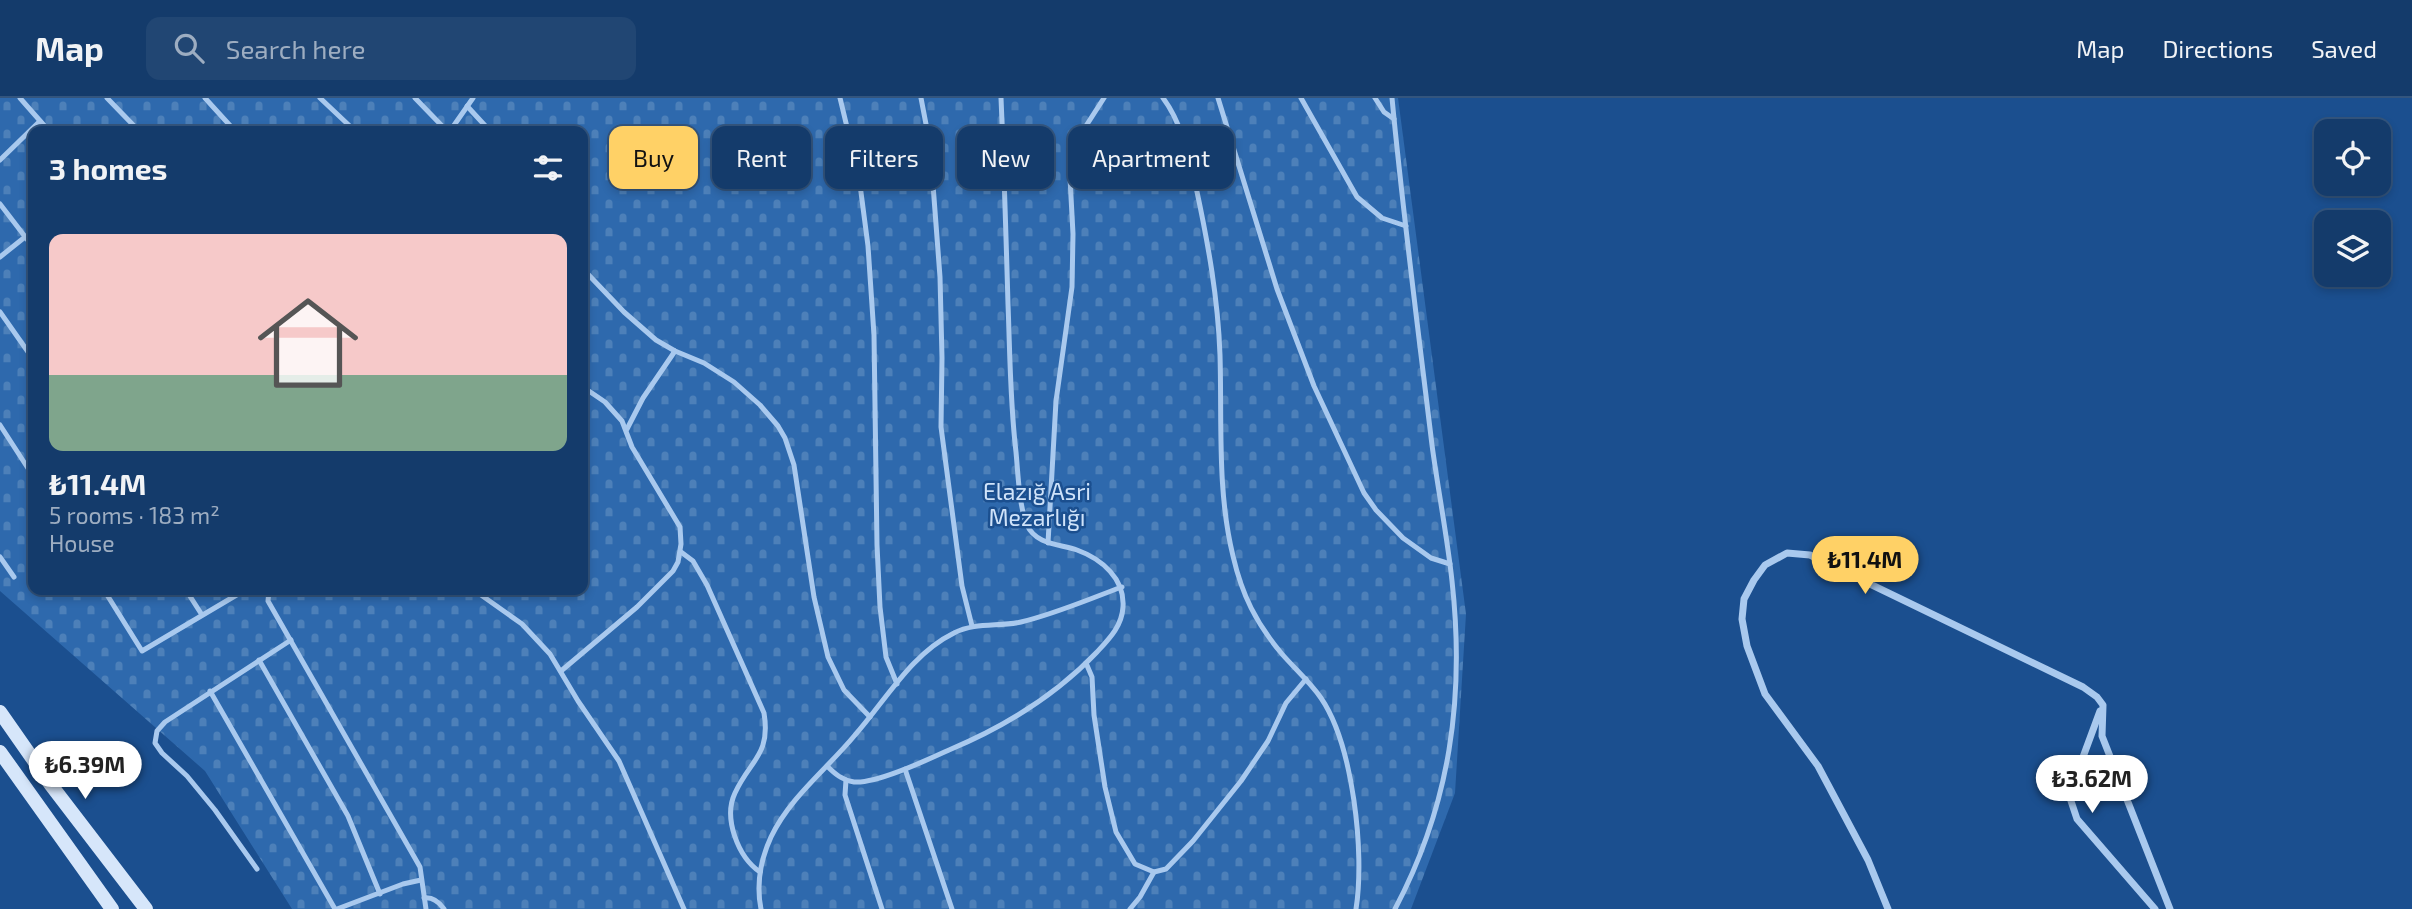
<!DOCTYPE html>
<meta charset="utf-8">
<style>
:root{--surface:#143b6b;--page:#214673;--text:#f1f3f6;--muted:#9dadc1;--line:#33557e;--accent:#ffd166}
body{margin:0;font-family:"Exo 2",sans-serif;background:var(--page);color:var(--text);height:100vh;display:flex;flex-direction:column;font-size:26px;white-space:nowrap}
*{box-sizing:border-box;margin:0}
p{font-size:23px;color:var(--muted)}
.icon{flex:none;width:38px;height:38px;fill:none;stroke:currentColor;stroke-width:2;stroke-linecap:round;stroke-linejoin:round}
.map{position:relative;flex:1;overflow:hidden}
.side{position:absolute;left:28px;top:28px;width:560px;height:469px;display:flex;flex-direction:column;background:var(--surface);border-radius:14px;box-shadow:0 4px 10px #0003,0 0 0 2px var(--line)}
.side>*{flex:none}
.top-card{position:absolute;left:609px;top:28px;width:665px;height:63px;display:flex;gap:14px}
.buttons{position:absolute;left:2314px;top:21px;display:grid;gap:14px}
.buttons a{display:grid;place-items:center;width:77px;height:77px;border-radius:14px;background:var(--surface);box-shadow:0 4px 10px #0003,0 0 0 2px var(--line);font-size:35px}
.price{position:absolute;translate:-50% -60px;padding:0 16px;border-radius:24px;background:#fff;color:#222;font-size:23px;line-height:46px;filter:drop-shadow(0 2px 4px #0008)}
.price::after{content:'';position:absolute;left:50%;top:42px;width:21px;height:16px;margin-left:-10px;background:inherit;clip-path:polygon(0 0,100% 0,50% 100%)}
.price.active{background:var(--accent);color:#111}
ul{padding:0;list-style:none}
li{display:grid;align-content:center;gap:14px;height:371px;padding:0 21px}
li span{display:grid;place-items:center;height:217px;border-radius:14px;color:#555}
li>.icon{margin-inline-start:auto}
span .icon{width:126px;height:126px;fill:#fffc;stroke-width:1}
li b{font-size:30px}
h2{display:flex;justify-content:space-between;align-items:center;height:84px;padding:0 21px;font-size:30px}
.tag{padding:0 24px;border-radius:14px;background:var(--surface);box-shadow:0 4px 10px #0003,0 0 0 2px var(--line);font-size:24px;line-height:63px}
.tag.active{background:var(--accent);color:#111}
header{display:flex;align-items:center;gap:42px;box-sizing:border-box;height:98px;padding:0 35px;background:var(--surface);border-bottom:2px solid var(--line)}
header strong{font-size:33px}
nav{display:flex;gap:38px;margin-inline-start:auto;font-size:24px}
.search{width:490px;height:63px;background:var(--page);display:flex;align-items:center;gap:18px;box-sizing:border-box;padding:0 24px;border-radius:14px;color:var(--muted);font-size:26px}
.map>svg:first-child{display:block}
</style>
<header>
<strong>Map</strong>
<div class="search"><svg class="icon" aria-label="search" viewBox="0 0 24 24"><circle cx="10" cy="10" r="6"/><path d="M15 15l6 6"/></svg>Search here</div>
<nav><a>Map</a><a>Directions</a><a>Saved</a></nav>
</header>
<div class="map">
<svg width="2412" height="811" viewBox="0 0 2412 811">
<defs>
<pattern id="cemetery-stones" width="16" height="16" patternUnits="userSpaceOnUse" patternTransform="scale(1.75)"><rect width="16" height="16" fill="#2e69ad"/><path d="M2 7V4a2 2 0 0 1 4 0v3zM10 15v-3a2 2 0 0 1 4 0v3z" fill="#4d80b9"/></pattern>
</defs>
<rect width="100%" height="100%" fill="#1b4f8f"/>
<path fill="url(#cemetery-stones)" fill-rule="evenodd" d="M0 0H1398L1466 516 1455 695 1411 811H292L205 673 0 493ZM33 33H583V492H33Z"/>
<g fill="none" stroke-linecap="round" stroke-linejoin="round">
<g stroke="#a9c9ee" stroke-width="5">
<path d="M20 0 49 33"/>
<path d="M107 0 139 33"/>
<path d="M205 0 235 33"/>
<path d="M320 0 355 33"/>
<path d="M415 0 447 33"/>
<path d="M840 0 859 79 868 148 874 237 877 447 880 509 886 559 897 586"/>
<path d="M921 0 930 47 940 179 942 260 941 329 962 488 972 528"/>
<path d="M1163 0C1182 25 1189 60 1196 89 1208 145 1218 200 1220 257 1222 324 1217 393 1233 458 1242 497 1256 525 1282 556 1295 571 1310 584 1321 600 1353 647 1365 755 1356 811"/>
<path d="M1218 0 1277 191 1314 288 1364 395 1376 412 1403 440 1431 460 1450 466"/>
<path d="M1301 0 1357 99 1382 120 1406 128"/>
<path d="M1375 0 1384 14 1394 21"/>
<path d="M1392 0C1403 116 1418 231 1432 347 1438 392 1447 437 1452 483 1465 600 1450 707 1395 811"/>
<path d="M467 8 490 33"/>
<path d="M450 33 473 0"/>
<path d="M0 62 40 23"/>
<path d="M0 106 33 149"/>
<path d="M0 159 25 139"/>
<path d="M583 171 624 214 656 242 675 253 704 265 734 284 760 307 778 328 785 340 794 367 814 499 828 559 844 592 870 619"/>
<path d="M0 214 33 261"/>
<path d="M0 327 33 378"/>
<path d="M627 331 643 300 675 253"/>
<path d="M1048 445 1056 303 1072 189 1073 136 1070 80 1077 46 1084 31 1104 0"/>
<path d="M681 454 693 463 707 487 764 615C771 657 750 662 735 695 723 720 738 759 760 774"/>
<path d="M0 459 14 479"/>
<path d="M104 492 142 553 245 492"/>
<path d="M186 492 202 517"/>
<path d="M269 492 268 503 420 769 426 811"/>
<path d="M474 492 522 526 550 556 578 603 619 663 684 811"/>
<path d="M259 562 348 718 380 796"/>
<path d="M1086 565 1092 579 1094 617 1105 689 1116 734 1135 766 1154 774 1166 771 1193 743 1241 683 1268 643 1286 605 1306 581"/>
<path d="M561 573 637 509 673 473 678 464 681 446 680 429 632 349 622 323 605 304 583 289"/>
<path d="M210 593 335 811"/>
<path d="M827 668C835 676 842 682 854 684 876 686 927 662 949 652 1004 629 1055 598 1097 554 1109 541 1122 528 1123 509 1125 481 1102 461 1077 452 1060 446 1036 447 1027 427 1019 408 1018 375 1016 354 1010 304 1010 256 1008 206 1006 137 1004 69 1001 0"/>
<path d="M905 671 952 811"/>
<path d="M846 682 845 697 882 811"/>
<path d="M257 771 215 712 187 678 162 655 155 645 157 633 165 624 291 542"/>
<path d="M424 800C432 799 439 804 444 811"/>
<path d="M337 811 403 786 421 782"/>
<path d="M761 811C756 786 760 763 771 739 790 699 827 671 855 637 886 602 911 556 954 535 975 524 999 529 1021 524 1055 516 1089 501 1122 489"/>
<path d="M1130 811 1140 799 1154 774"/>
</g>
<g stroke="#a9c9ee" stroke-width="7">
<path d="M2100 613 2069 697 2077 721 2155 811"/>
<path d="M1888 811 1868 762 1818 668 1765 596 1747 548 1742 521 1744 501 1754 482 1765 467 1787 455 1810 457 2083 589 2097 599 2103 607 2102 638 2170 811"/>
</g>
<g stroke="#d6e6fa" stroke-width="14">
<path d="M0 614 51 687 146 811"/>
<path d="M0 654 112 811"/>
</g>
</g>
<g text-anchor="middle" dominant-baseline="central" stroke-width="5" stroke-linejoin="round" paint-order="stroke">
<g font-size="23" fill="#cfe3fa" stroke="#1b4f8f">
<text x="1037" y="393">Elazığ Asri<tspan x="1037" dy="26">Mezarlığı</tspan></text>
</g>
</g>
</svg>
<div class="buttons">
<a><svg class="icon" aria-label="locate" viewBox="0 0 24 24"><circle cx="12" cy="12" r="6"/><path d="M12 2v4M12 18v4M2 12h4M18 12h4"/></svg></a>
<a><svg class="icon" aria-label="layers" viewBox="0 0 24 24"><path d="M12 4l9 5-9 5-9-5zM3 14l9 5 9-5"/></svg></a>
</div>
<b class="price active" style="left:1865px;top:498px">₺11.4M</b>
<b class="price" style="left:85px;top:703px">₺6.39M</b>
<b class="price" style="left:2092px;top:717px">₺3.62M</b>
<div class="top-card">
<a class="tag active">Buy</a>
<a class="tag">Rent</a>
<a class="tag">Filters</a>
<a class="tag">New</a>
<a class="tag">Apartment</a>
</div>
<section class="side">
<h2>3 homes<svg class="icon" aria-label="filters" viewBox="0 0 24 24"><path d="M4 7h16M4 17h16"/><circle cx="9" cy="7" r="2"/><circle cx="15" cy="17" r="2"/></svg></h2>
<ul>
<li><span style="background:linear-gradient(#f6c9c9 65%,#7fa58c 0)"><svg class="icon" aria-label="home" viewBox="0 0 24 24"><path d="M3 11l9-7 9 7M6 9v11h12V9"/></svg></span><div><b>₺11.4M</b><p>5 rooms · 183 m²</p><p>House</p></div></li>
</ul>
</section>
</div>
